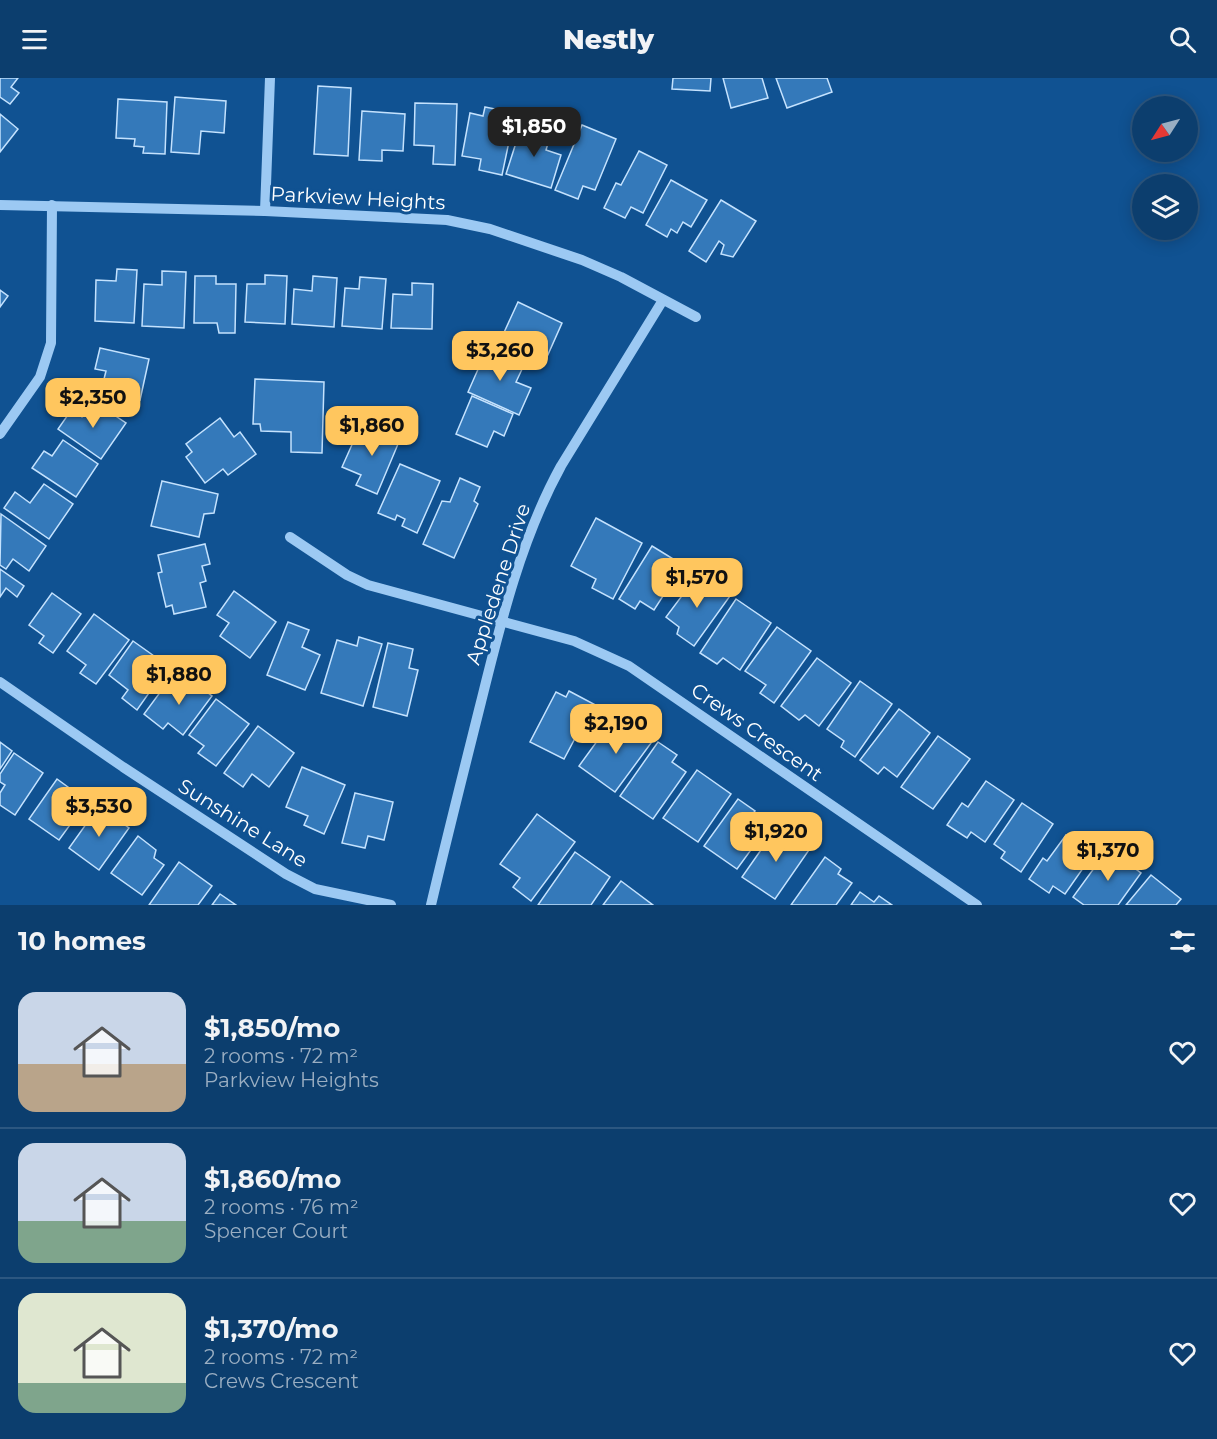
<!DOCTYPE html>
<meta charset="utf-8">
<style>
:root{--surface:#0c3e6e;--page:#154573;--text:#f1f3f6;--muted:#9aaec2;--line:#2c5781;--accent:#ffc65e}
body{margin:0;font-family:Montserrat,sans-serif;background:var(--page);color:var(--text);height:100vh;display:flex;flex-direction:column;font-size:22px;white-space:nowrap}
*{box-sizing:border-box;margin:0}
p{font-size:20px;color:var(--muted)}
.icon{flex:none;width:33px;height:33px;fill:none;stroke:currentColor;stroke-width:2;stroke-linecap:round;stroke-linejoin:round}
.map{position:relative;height:827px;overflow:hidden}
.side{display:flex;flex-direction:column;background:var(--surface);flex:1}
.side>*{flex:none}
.needle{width:39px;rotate:234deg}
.controls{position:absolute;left:1132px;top:18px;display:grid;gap:12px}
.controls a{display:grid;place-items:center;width:66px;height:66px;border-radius:50%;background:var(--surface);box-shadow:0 3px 15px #0003,0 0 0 2px var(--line);font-size:30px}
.price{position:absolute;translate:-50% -51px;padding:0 14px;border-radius:12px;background:var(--accent);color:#111;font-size:20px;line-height:39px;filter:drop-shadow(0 2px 3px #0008)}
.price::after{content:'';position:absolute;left:50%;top:36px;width:18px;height:14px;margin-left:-9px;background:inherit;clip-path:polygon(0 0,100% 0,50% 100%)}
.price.selected{background:#222;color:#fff}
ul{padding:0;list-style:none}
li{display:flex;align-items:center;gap:18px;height:150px;padding:0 18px}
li+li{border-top:2px solid var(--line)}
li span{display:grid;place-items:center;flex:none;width:168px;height:120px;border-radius:18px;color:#555}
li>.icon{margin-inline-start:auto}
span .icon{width:72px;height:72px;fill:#fffc;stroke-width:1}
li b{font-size:26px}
h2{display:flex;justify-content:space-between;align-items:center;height:72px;padding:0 18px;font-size:26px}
header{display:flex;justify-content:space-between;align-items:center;height:78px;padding:0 18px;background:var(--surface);font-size:27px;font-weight:800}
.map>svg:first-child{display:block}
</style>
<header><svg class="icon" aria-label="menu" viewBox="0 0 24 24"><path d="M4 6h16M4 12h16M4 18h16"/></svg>Nestly<svg class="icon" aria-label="search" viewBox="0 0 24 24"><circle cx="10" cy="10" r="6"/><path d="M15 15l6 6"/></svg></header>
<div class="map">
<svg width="1217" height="827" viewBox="0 0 1217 827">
<rect width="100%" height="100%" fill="#105292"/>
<g fill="#3479ba" stroke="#c4e2fe" stroke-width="1.5">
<path d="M0 0H18L11 9 19 15 10 26 0 19Z"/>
<path d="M673 0H711L710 13 672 11Z"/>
<path d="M723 0H762L768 20 731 30Z"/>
<path d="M776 0H827L832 14 787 30Z"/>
<path d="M318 8 351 10 348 78 314 76Z"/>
<path d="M175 19 226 23 224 55 201 53 199 76 171 74Z"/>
<path d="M118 21 167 24 165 76 143 75 144 69 134 68 135 61 116 60Z"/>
<path d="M415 25 457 26 455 87 433 86 434 68 414 67Z"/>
<path d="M485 29 515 35 502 97 479 92 481 81 462 78 470 35 483 38Z"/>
<path d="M362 33 405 36 403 73 382 72V83L359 82Z"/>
<path d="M0 36 18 51 0 74Z"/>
<path d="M522 46 551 55 546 72 561 77 551 110 506 96Z"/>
<path d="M582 47 616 61 595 112 583 108 578 121 555 112Z"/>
<path d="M639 73 667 87 643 135 631 129 625 140 604 130 616 105 621 107Z"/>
<path d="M671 102 707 122 691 149 683 144 677 155 671 151 667 159 646 147Z"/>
<path d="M721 122 756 143 733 179 721 176 724 167 719 163 706 184 689 173Z"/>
<path d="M117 191 137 192 134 245 95 243 96 202 116 203Z"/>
<path d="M162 193 186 194 184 250 142 248 144 206 162 207Z"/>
<path d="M265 197 287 198 285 246 245 244 247 206H265Z"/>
<path d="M195 198H216V206H236L235 255H219L217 245H194Z"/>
<path d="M313 198 337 200 334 249 292 246 294 211 312 213Z"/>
<path d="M360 199 386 201 382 251 342 248 345 210 359 211Z"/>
<path d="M412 205 433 206 432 251 391 250 393 216 412 217Z"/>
<path d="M0 212 8 218 0 229Z"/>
<path d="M518 224 562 245 546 281 501 261Z"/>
<path d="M100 270 149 281 140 322 101 313 106 293 95 291Z"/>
<path d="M487 271 524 287 516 304 531 310 519 337 468 314Z"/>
<path d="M255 301 324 304 322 375 291 374V354L261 353 260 346H253Z"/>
<path d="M472 318 513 336 504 358 494 353 487 369 456 356Z"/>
<path d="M93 323 126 345 101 381 58 351 72 331 82 339Z"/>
<path d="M220 340 234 359 240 354 256 376 228 397 223 391 205 405 186 379 192 374 186 366Z"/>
<path d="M378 349 401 359 377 416 356 407 361 397 342 389 359 351 374 357Z"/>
<path d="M63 362 98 386 76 419 32 390 44 373 52 378Z"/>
<path d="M400 386 440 403 417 455 402 448 405 441 397 437 395 442 378 435Z"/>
<path d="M460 400 480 409 474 423 478 426 454 480 423 466 442 423 450 424Z"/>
<path d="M162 403 218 416 214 435 204 436 199 459 151 448Z"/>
<path d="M44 406 73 426 49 461 4 430 15 414 30 425Z"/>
<path d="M1 436 46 468 29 493 13 481 6 491 0 487Z"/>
<path d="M596 440 642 465 613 521 592 510 596 501 571 488Z"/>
<path d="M205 466 210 486 202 488 206 503 200 505 206 529 174 536 172 527 166 529 158 495 162 494 158 477Z"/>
<path d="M652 468 683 487 654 532 640 523 635 531 619 521Z"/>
<path d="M0 491 24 508 17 519 6 510 0 519Z"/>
<path d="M699 495 730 518 694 568 677 556 679 549 666 539Z"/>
<path d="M234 513 276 544 250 580 220 558 229 545 217 537Z"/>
<path d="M52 515 81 536 53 575 39 565 44 558 29 547Z"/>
<path d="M736 521 771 545 740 592 723 580 717 586 700 575Z"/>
<path d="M94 536 129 562 96 606 80 595 86 587 67 573Z"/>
<path d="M288 544 309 552 302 569 320 577 305 612 267 597Z"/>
<path d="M777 549 811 573 774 625 760 615 766 607 745 593Z"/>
<path d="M359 559 382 566 363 628 321 615 337 562 357 568Z"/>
<path d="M133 563 168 588 137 632 122 620 128 612 109 597Z"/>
<path d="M388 565 413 571 409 590 418 592 407 638 373 629Z"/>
<path d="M817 580 851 605 819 648 805 637 799 642 781 628Z"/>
<path d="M185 598 212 618 183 657 168 645 163 651 144 636 164 609 172 615Z"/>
<path d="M860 603 892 626 855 679 841 669 844 663 827 651Z"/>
<path d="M569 613 605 632 592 657 580 651 564 681 530 664 556 614 566 619Z"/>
<path d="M216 621 249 646 216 688 198 675 204 668 189 657Z"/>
<path d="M899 631 930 655 897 699 884 689 878 696 860 682Z"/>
<path d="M611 644 626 654 633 645 654 661 615 714 579 688Z"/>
<path d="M258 648 294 675 269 709 252 696 243 709 224 695Z"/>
<path d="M938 658 970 681 933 731 901 709Z"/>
<path d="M0 664 12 673 0 691Z"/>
<path d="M658 664 677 677 672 684 686 694 653 741 620 718Z"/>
<path d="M14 675 43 695 15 737 0 727V715L5 707 0 704V696Z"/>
<path d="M302 689 345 707 324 756 304 747 308 738 286 729Z"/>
<path d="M697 692 731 716 698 764 663 740Z"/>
<path d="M57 701 76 715 67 727 78 736 59 762 29 741Z"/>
<path d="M986 703 1014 722 985 764 971 754 967 760 947 747 962 725 968 729Z"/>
<path d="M355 715 393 724 384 762 368 758 365 770 342 765Z"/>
<path d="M738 721 755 733 751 738 767 750 737 791 704 768Z"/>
<path d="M1022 725 1053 746 1021 794 1001 780 1005 774 994 766Z"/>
<path d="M99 728 129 750 99 792 69 770Z"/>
<path d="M537 736 575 764 531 823 513 809 520 800 500 786Z"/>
<path d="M777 749 809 772 775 821 742 799Z"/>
<path d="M1066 757 1093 776 1065 816 1053 808 1049 815 1029 801 1043 780 1047 783Z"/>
<path d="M138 758 156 772 154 780 164 787 142 817 111 795Z"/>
<path d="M1108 771 1141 795 1118 827H1084L1073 819Z"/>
<path d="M575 774 610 799 591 827H538Z"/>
<path d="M825 779 841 791 838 796 852 805 836 827H791Z"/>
<path d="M179 784 212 808 198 827H149Z"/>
<path d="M1151 797 1181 821 1176 827H1126Z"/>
<path d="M621 803 653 827H603Z"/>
<path d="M860 814 874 824 879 818 892 827H851Z"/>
<path d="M220 816 236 827H212Z"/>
</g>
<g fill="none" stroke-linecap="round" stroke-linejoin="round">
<g stroke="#9cc9f3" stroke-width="10">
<path d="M0 127 265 133 447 142 490 151 582 182 621 199 696 239"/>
<path d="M265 133 270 0"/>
<path d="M0 356 40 299 51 265 52 127"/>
<path d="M290 459 347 497 368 507 574 563 629 588 977 827"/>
<path d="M0 604 123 689 286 796 315 811 391 827"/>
<path d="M431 827C447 759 464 692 481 624 501 543 521 461 561 388L663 222"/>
</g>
</g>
<g text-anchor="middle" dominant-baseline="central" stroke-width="6" stroke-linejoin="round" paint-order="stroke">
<g font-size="20" fill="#fff" stroke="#105292">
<text transform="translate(358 120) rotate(3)">Parkview Heights</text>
<text transform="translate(498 506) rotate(-72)">Appledene Drive</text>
<text transform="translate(757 654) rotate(35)">Crews Crescent</text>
<text transform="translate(243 745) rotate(32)">Sunshine Lane</text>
</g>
</g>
</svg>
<div class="controls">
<a><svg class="needle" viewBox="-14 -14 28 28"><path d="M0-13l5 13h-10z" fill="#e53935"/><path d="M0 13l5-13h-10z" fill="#9aaec2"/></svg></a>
<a><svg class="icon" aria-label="layers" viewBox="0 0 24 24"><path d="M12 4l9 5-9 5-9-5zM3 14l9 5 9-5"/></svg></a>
</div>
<b class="price selected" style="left:534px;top:80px">$1,850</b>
<b class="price" style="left:500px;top:304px">$3,260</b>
<b class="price" style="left:93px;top:351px">$2,350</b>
<b class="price" style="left:372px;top:379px">$1,860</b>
<b class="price" style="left:697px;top:531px">$1,570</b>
<b class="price" style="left:179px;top:628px">$1,880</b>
<b class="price" style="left:616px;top:677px">$2,190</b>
<b class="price" style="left:99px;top:760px">$3,530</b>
<b class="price" style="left:776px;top:785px">$1,920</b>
<b class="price" style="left:1108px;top:804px">$1,370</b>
</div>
<section class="side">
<h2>10 homes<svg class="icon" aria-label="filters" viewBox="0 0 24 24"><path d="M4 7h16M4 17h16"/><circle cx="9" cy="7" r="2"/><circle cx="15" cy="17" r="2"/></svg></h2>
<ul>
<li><span style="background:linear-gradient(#c9d6e8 60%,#b9a48a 0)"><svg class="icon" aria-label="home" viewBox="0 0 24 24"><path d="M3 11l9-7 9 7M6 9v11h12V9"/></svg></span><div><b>$1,850/mo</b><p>2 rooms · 72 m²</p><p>Parkview Heights</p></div><svg class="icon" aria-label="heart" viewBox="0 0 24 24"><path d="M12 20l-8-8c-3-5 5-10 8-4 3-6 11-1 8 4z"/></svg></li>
<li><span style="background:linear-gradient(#c9d6e8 65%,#7fa58c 0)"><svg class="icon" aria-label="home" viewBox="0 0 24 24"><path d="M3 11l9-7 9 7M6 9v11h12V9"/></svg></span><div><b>$1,860/mo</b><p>2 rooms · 76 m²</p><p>Spencer Court</p></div><svg class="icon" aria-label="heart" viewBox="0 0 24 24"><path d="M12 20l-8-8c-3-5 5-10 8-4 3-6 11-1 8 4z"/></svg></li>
<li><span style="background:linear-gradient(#dfe7d0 75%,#7fa58c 0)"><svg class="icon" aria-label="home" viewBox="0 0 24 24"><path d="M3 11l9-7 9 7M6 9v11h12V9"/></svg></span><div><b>$1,370/mo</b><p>2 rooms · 72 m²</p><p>Crews Crescent</p></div><svg class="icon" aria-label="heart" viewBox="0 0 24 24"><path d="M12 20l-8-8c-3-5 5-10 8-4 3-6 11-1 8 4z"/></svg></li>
</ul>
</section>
